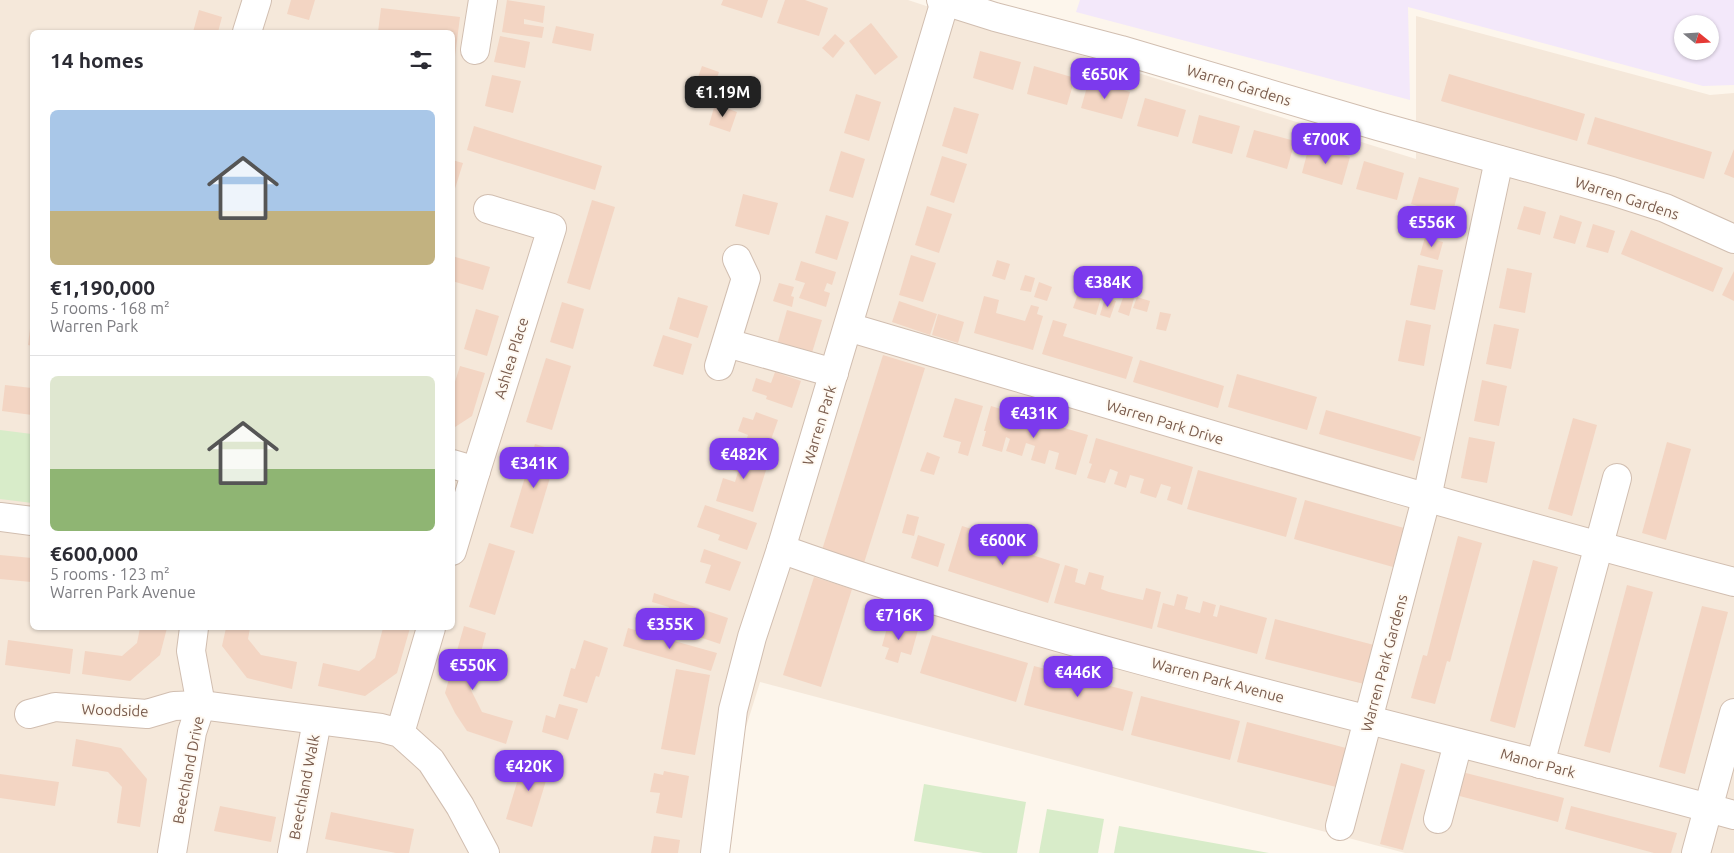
<!DOCTYPE html>
<meta charset="utf-8">
<style>
:root{--surface:#fff;--page:#f7f7f7;--text:#2b2b33;--muted:#7c7c81;--line:#e1e1e2;--accent:#7c3aed}
body{margin:0;font-family:Ubuntu,sans-serif;background:var(--page);color:var(--text);height:100vh;display:flex;flex-direction:column;font-size:19px;white-space:nowrap}
*{box-sizing:border-box;margin:0}
p{font-size:16px;color:var(--muted)}
.icon{flex:none;width:28px;height:28px;fill:none;stroke:currentColor;stroke-width:2;stroke-linecap:round;stroke-linejoin:round}
.map{position:relative;flex:1;overflow:hidden}
.details{position:absolute;left:30px;top:30px;width:425px;height:600px;display:flex;flex-direction:column;background:var(--surface);border-radius:8px;box-shadow:0 1px 4px #0004}
.details>*{flex:none}
.needle{width:32px;rotate:108deg}
.tools{position:absolute;left:1674px;top:15px;display:grid;gap:10px}
.tools a{display:grid;place-items:center;width:45px;height:45px;border-radius:50%;background:var(--surface);box-shadow:0 1px 4px #0004;font-size:25px}
.price{position:absolute;translate:-50% -42px;padding:0 11px;border-radius:10px;background:var(--accent);color:#fff;font-size:16px;line-height:32px;filter:drop-shadow(0 1px 2px #0008)}
.price::after{content:'';position:absolute;left:50%;top:30px;width:15px;height:11px;margin-left:-8px;background:inherit;clip-path:polygon(0 0,100% 0,50% 100%)}
.price.active{background:#222;color:#fff}
ul{padding:0;list-style:none}
li{display:grid;align-content:center;gap:10px;height:265px;padding:0 20px}
li+li{border-top:1px solid var(--line)}
li span{display:grid;place-items:center;height:155px;border-radius:8px;color:#555}
li>.icon{margin-inline-start:auto}
span .icon{width:90px;height:90px;fill:#fffc;stroke-width:1}
li b{font-size:21px}
h2{display:flex;justify-content:space-between;align-items:center;height:60px;padding:0 20px;font-size:21px}
.map>svg:first-child{display:block}
</style>
<div class="map">
<svg width="1734" height="853" viewBox="0 0 1734 853">
<rect width="100%" height="100%" fill="#fdf6ec"/>
<path fill="#f5e8da" fill-rule="evenodd" d="M0 0H908L990 27 1416 159V16L1710 95 1734 93V853H1405L760 682 707 853H0ZM32 32H452V628H32Z"/>
<path fill="#f3e8fa" fill-rule="evenodd" d="M1080 0H1734V85L1703 86 1408 7 1410 100 1076 12ZM1682 24H1710V51H1682Z"/>
<g fill="#d8ecc9">
<path d="M0 430 32 434V503L0 499Z"/>
<path d="M924 784 1026 802 1017 853H983L914 841Z"/>
<path d="M1047 809 1104 819 1098 853H1039Z"/>
<path d="M1119 826 1269 853H1114Z"/>
</g>
<g fill="#f3d5c3">
<path d="M291 0H315L309 20 287 14Z"/>
<path d="M507 0 545 6 543 23 524 19V24L544 27 542 38 502 32Z"/>
<path d="M723 0H768L762 18 721 5Z"/>
<path d="M785 0H805L828 8 819 36 777 23Z"/>
<path d="M381 8 460 17 454 64H452V32H378Z"/>
<path d="M199 10 222 17 218 32H193Z"/>
<path d="M871 23 898 57 875 75 849 41Z"/>
<path d="M556 26 594 34 591 51 552 43Z"/>
<path d="M835 34 845 43 833 58 822 48Z"/>
<path d="M500 36 530 42 525 68 494 62Z"/>
<path d="M980 51 1021 62 1013 90 973 78Z"/>
<path d="M702 66 719 72 708 103 691 97Z"/>
<path d="M1034 66 1075 78 1067 105 1027 94Z"/>
<path d="M1449 74 1585 114 1577 141 1441 101Z"/>
<path d="M492 75 521 81 513 113 485 106Z"/>
<path d="M1089 80 1130 92 1122 119 1081 108Z"/>
<path d="M856 94 881 102 869 141 844 133Z"/>
<path d="M1145 98 1186 110 1178 137 1137 126Z"/>
<path d="M715 104 737 112 730 132 709 125Z"/>
<path d="M954 107 979 114 967 154 942 146Z"/>
<path d="M1199 115 1240 126 1232 154 1192 143Z"/>
<path d="M1595 117 1712 152 1704 179 1587 144Z"/>
<path d="M474 126 602 166 595 190 467 150Z"/>
<path d="M1254 130 1295 141 1287 169 1246 157Z"/>
<path d="M1309 146 1350 157 1342 185 1302 173Z"/>
<path d="M1734 149V178L1724 174Z"/>
<path d="M841 151 865 159 853 198 829 191Z"/>
<path d="M942 156 967 164 954 203 930 195Z"/>
<path d="M452 160 463 163 453 195H452Z"/>
<path d="M1364 161 1404 173 1397 200 1356 189Z"/>
<path d="M1419 177 1459 188 1452 216 1411 204Z"/>
<path d="M743 194 778 203 769 235 735 226Z"/>
<path d="M592 200 615 207 590 290 567 283Z"/>
<path d="M927 206 952 214 939 253 915 245Z"/>
<path d="M1524 206 1546 212 1540 235 1517 229Z"/>
<path d="M826 215 849 222 837 260 815 253Z"/>
<path d="M1560 215 1582 222 1575 244 1553 238Z"/>
<path d="M1593 224 1615 231 1608 253 1586 247Z"/>
<path d="M1631 230 1723 268 1713 292 1621 254Z"/>
<path d="M1425 237 1443 242 1438 260 1420 255Z"/>
<path d="M911 255 936 263 923 302 899 295Z"/>
<path d="M452 256 490 267 483 290 452 281Z"/>
<path d="M997 260 1010 264 1005 280 992 276Z"/>
<path d="M801 261 836 272 832 285 827 283 824 291 830 293 826 307 799 298 805 283 795 280Z"/>
<path d="M1418 265 1443 270 1435 310 1410 305Z"/>
<path d="M1507 268 1532 273 1525 313 1499 308Z"/>
<path d="M1734 271V301L1722 295Z"/>
<path d="M1025 275 1035 278 1031 292 1020 290Z"/>
<path d="M1039 282 1052 287 1047 301 1034 297Z"/>
<path d="M779 283 794 287 791 296 794 297 792 307 773 301Z"/>
<path d="M1079 291 1101 298 1096 315 1073 308Z"/>
<path d="M1124 295 1134 298 1129 316 1118 312Z"/>
<path d="M984 296 999 300 996 313 1025 321 1031 305 1039 307 1037 314 1043 316 1033 350 974 333Z"/>
<path d="M678 297 708 306 698 338 669 329Z"/>
<path d="M1137 297 1150 301 1147 312 1133 308Z"/>
<path d="M1105 298 1116 301 1110 318 1100 315Z"/>
<path d="M899 301 937 314 930 335 892 322Z"/>
<path d="M562 302 584 309 573 349 550 342Z"/>
<path d="M476 309 499 316 487 356 464 349Z"/>
<path d="M787 310 822 320 811 356 777 345Z"/>
<path d="M1160 312 1171 314 1166 331 1156 329Z"/>
<path d="M938 314 964 322 958 343 932 335Z"/>
<path d="M31 320H32V346L28 345Z"/>
<path d="M1053 320 1067 324 1063 336 1133 357 1126 379 1042 354Z"/>
<path d="M1406 320 1431 325 1424 366 1398 361Z"/>
<path d="M1494 324 1519 329 1511 369 1486 364Z"/>
<path d="M663 335 692 344 683 375 653 366Z"/>
<path d="M883 355 925 368 864 563 822 550Z"/>
<path d="M546 358 571 366 552 430 526 422Z"/>
<path d="M1140 360 1224 386 1218 408 1133 382Z"/>
<path d="M460 366 485 373 472 416 452 429V391Z"/>
<path d="M775 372 801 381 792 408 766 399 767 396 752 391 756 378 771 383Z"/>
<path d="M1237 374 1317 397 1307 430 1228 407Z"/>
<path d="M1482 380 1507 386 1499 426 1474 421Z"/>
<path d="M5 385 32 388V415L2 411Z"/>
<path d="M955 398 983 406 968 456 958 453 961 442 943 437Z"/>
<path d="M991 406 1088 435 1076 475 1055 469 1059 453 1049 450 1045 464 1031 460 1035 446 1026 443 1022 456 1006 451 1010 439 1006 437 1002 452 982 446 986 431H984Z"/>
<path d="M1326 410 1421 437 1414 461 1319 434Z"/>
<path d="M756 412 778 420 768 448 746 441 748 435 738 431 743 417 753 420Z"/>
<path d="M1573 418 1597 425 1572 516 1548 509Z"/>
<path d="M1469 437 1495 442 1487 483 1461 478Z"/>
<path d="M1096 438 1193 467 1182 505 1167 500 1171 487 1161 484 1156 498 1140 493 1144 479 1130 475 1126 488 1114 484 1118 472 1113 470 1110 469 1105 483 1087 478 1092 464 1089 463Z"/>
<path d="M1667 442 1691 449 1666 540 1642 533Z"/>
<path d="M535 444 558 451 533 534 510 527Z"/>
<path d="M743 448 770 457 753 512 716 501 723 478 735 482 738 472 726 468 732 449 741 452Z"/>
<path d="M927 452 940 457 934 475 920 471Z"/>
<path d="M1198 470 1297 498 1286 537 1187 509Z"/>
<path d="M1305 500 1404 528 1393 567 1294 539Z"/>
<path d="M705 505 757 523 747 550 718 540 720 535 697 527Z"/>
<path d="M907 514 919 517 914 536 902 533Z"/>
<path d="M962 526 988 534 986 540 1060 564 1048 603 948 571Z"/>
<path d="M918 535 945 544 938 567 911 558Z"/>
<path d="M1458 536 1482 543 1450 662 1447 661 1435 704 1411 698 1423 655 1427 656Z"/>
<path d="M489 543 515 551 495 615 469 607Z"/>
<path d="M704 549 741 562 730 591 705 583 711 565 700 562Z"/>
<path d="M0 555 32 558 31 582 0 579Z"/>
<path d="M1533 560 1558 567 1515 728 1490 721Z"/>
<path d="M1065 565 1078 569 1075 582 1085 585 1089 572 1104 576 1101 589 1109 592 1143 600 1146 588 1161 592 1152 629 1054 603Z"/>
<path d="M814 577 852 589 821 687 783 675Z"/>
<path d="M1627 585 1653 592 1610 753 1584 746Z"/>
<path d="M654 593 728 618 720 644 663 625 669 607 652 602Z"/>
<path d="M1177 594 1188 597 1185 609 1200 613 1203 601 1216 605 1213 616 1217 617 1220 605 1267 618 1257 654 1157 627 1163 603 1174 606Z"/>
<path d="M1702 606 1728 612 1685 774 1659 767Z"/>
<path d="M1275 619 1374 645 1364 684 1265 659Z"/>
<path d="M889 621 918 630 911 655 901 652 898 663 885 659 889 648 882 646Z"/>
<path d="M464 626 486 633 471 690 482 712 513 721 506 744 467 731 455 713 445 693Z"/>
<path d="M140 628H167L160 655 130 681 82 674 85 651 122 656 137 643Z"/>
<path d="M226 628H250L248 639 261 655 297 662 292 689 247 678 222 646Z"/>
<path d="M383 628H410L397 673 365 696 318 686 323 663 359 671 375 658Z"/>
<path d="M628 628 717 653 711 671 623 646Z"/>
<path d="M932 635 1028 663 1016 702 920 673Z"/>
<path d="M8 640 73 649 70 674 5 665Z"/>
<path d="M584 640 608 648 599 677 596 676 587 703 563 696 571 668 575 669Z"/>
<path d="M1034 666 1133 692 1123 731 1024 705Z"/>
<path d="M676 669 710 675 695 755 661 749Z"/>
<path d="M1141 696 1240 721 1230 760 1131 735Z"/>
<path d="M559 704 578 709 568 740 542 732 546 715 555 718Z"/>
<path d="M1247 722 1346 748 1336 787 1237 762Z"/>
<path d="M76 739 121 748 147 779 140 827 117 823 122 787 108 772 72 766Z"/>
<path d="M525 756 551 764 532 827 506 819Z"/>
<path d="M1401 763 1425 770 1403 850 1380 844Z"/>
<path d="M664 771 689 776 682 818 656 813 660 793 650 792 654 773 663 775Z"/>
<path d="M1458 771 1564 798 1558 822 1452 794Z"/>
<path d="M0 774 59 782 55 806 0 798Z"/>
<path d="M220 806 276 817 271 842 214 831Z"/>
<path d="M1571 806 1677 833 1671 853H1654L1565 829Z"/>
<path d="M331 812 414 829 409 853H396L325 839Z"/>
<path d="M654 836 680 840 678 853H651Z"/>
</g>
<g fill="none" stroke-linecap="round" stroke-linejoin="round">
<defs>
<g id="minor">
<path d="M941 0 995 17 1121 50 1378 126 1612 191 1665 208 1734 239"/>
<path d="M247 32 257 0"/>
<path d="M475 50 483 0"/>
<path d="M848 327C1143 414 1436 504 1734 582"/>
<path d="M727 343 834 373"/>
<path d="M719 366 746 278 737 259"/>
<path d="M452 464 476 471"/>
<path d="M0 517 32 521"/>
<path d="M781 549C1092 660 1416 727 1734 815"/>
<path d="M452 551 476 471 552 228 488 209"/>
<path d="M29 714 55 707 147 714 174 706 201 705 381 728 400 733 431 761 460 806 485 853"/>
<path d="M400 733 431 628"/>
<path d="M1540 764 1617 478"/>
<path d="M1438 819 1458 743"/>
<path d="M1340 826 1429 488 1499 160"/>
<path d="M172 853 192 732 201 705 191 651 194 628"/>
<path d="M292 853 317 721"/>
<path d="M715 853 733 710 752 637 781 549 945 1"/>
<path d="M1696 853 1734 713"/>
</g>
</defs>
<use href="#minor" stroke="#d1beb0" stroke-width="30"/>
<use href="#minor" stroke="#fff" stroke-width="28"/>
</g>
<g text-anchor="middle" dominant-baseline="central" stroke-width="4" stroke-linejoin="round" paint-order="stroke">
<g font-size="15" fill="#7a5c4d" stroke="#fffaf3">
<text transform="translate(1239 85) rotate(17)">Warren Gardens</text>
<text transform="translate(1627 198) rotate(18)">Warren Gardens</text>
<text transform="translate(511 358) rotate(-73)">Ashlea Place</text>
<text transform="translate(1165 422) rotate(17)">Warren Park Drive</text>
<text transform="translate(819 425) rotate(-73)">Warren Park</text>
<text transform="translate(1384 663) rotate(-75)">Warren Park Gardens</text>
<text transform="translate(1218 680) rotate(15)">Warren Park Avenue</text>
<text transform="translate(115 710) rotate(2)">Woodside</text>
<text transform="translate(1538 763) rotate(15)">Manor Park</text>
<text transform="translate(188 770) rotate(-79)">Beechland Drive</text>
<text transform="translate(304 787) rotate(-79)">Beechland Walk</text>
</g>
</g>
</svg>
<div class="tools">
<a><svg class="needle" viewBox="-14 -14 28 28"><path d="M0-13l5 13h-10z" fill="#e53935"/><path d="M0 13l5-13h-10z" fill="#7c7c81"/></svg></a>
</div>
<b class="price" style="left:1105px;top:100px">€650K</b>
<b class="price active" style="left:723px;top:118px">€1.19M</b>
<b class="price" style="left:1326px;top:165px">€700K</b>
<b class="price" style="left:1432px;top:248px">€556K</b>
<b class="price" style="left:1108px;top:308px">€384K</b>
<b class="price" style="left:1034px;top:439px">€431K</b>
<b class="price" style="left:744px;top:480px">€482K</b>
<b class="price" style="left:534px;top:489px">€341K</b>
<b class="price" style="left:1003px;top:566px">€600K</b>
<b class="price" style="left:899px;top:641px">€716K</b>
<b class="price" style="left:670px;top:650px">€355K</b>
<b class="price" style="left:473px;top:691px">€550K</b>
<b class="price" style="left:1078px;top:698px">€446K</b>
<b class="price" style="left:529px;top:792px">€420K</b>
<section class="details">
<h2>14 homes<svg class="icon" aria-label="filters" viewBox="0 0 24 24"><path d="M4 7h16M4 17h16"/><circle cx="9" cy="7" r="2"/><circle cx="15" cy="17" r="2"/></svg></h2>
<ul>
<li><span style="background:linear-gradient(#a9c7e8 65%,#c2b280 0)"><svg class="icon" aria-label="home" viewBox="0 0 24 24"><path d="M3 11l9-7 9 7M6 9v11h12V9"/></svg></span><div><b>€1,190,000</b><p>5 rooms · 168 m²</p><p>Warren Park</p></div></li>
<li><span style="background:linear-gradient(#dfe7d0 60%,#8fb573 0)"><svg class="icon" aria-label="home" viewBox="0 0 24 24"><path d="M3 11l9-7 9 7M6 9v11h12V9"/></svg></span><div><b>€600,000</b><p>5 rooms · 123 m²</p><p>Warren Park Avenue</p></div></li>
</ul>
</section>
</div>
